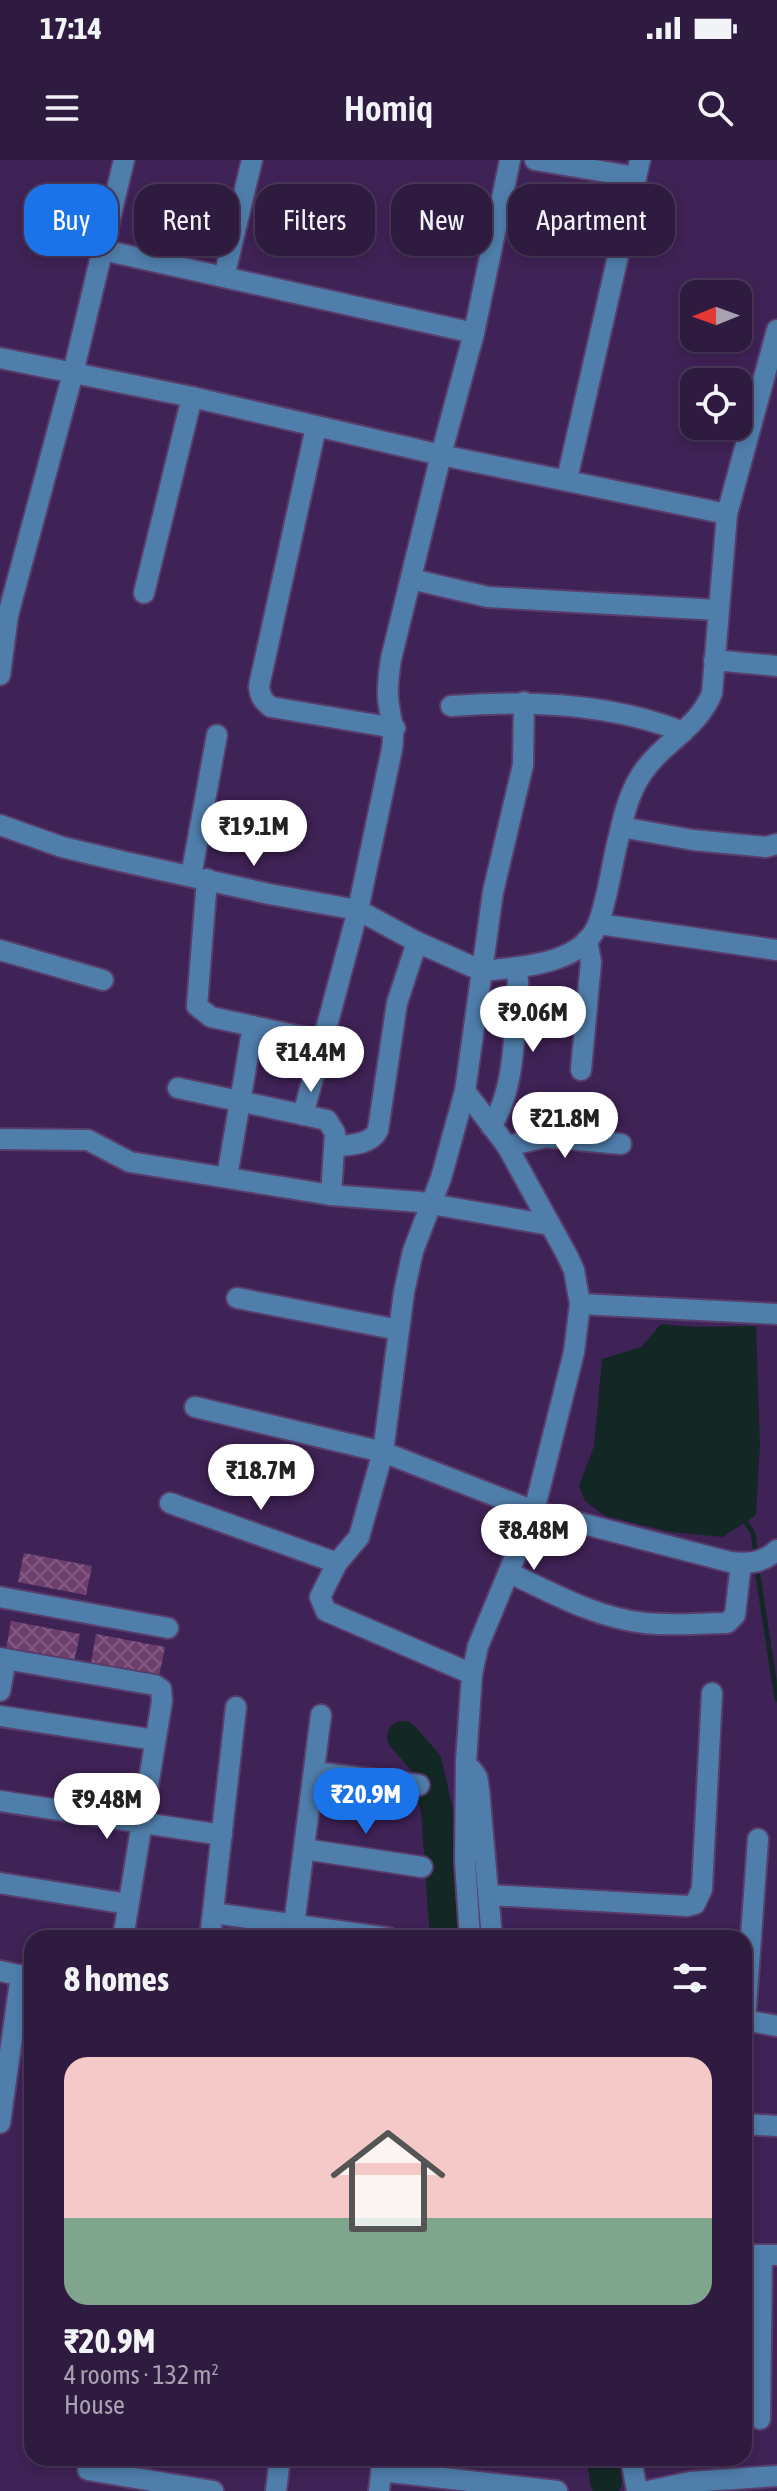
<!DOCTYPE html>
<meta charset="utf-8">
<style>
:root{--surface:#2f1a40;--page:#372347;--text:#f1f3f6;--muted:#a7a1b1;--line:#4a3859;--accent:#1a73e8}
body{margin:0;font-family:"Asap Condensed",sans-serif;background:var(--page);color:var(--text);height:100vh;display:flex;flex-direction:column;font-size:30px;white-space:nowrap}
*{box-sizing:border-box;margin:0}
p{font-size:26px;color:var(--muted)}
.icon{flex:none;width:44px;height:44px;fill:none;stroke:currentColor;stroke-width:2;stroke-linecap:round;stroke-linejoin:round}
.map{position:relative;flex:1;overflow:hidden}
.details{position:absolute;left:24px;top:1770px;width:728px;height:536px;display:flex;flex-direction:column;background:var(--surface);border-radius:24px;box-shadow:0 4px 12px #0003,0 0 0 2px var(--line)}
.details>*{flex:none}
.hud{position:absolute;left:24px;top:24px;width:730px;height:72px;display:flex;gap:16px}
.needle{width:52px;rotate:269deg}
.fabs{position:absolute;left:680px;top:120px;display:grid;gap:16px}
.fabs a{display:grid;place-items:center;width:72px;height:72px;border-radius:16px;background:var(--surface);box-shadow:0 4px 12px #0003,0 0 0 2px var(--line);font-size:40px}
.price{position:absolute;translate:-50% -68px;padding:0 18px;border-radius:28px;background:#fff;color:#222;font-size:26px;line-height:52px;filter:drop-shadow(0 2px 4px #0008)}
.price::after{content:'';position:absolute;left:50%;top:48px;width:24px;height:18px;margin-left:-12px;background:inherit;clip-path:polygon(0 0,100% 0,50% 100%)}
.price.on{background:var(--accent);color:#fff}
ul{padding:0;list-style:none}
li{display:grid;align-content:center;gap:16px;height:424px;padding:0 40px}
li+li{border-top:2px solid var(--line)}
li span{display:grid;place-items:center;height:248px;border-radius:24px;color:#555}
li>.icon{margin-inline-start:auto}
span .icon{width:144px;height:144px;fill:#fffc;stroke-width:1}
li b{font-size:34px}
h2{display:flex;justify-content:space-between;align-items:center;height:96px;padding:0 40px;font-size:34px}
.tag{padding:0 28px;border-radius:24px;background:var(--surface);box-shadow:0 4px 12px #0003,0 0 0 2px var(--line);font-size:28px;line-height:72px}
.tag.on{background:var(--accent);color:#fff}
.status{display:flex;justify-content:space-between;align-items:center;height:56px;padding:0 40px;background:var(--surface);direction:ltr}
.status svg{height:22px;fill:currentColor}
header{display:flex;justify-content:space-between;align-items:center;height:104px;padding:0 40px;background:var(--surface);font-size:36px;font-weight:600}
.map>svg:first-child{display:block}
</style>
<div class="status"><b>17:14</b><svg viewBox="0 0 49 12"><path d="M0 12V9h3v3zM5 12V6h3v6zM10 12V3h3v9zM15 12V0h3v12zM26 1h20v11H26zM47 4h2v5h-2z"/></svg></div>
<header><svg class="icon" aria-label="menu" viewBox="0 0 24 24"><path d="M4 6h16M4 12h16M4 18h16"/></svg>Homiq<svg class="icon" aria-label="search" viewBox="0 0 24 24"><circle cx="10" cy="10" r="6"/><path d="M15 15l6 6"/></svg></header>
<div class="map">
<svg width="777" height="2331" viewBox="0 0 777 2331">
<defs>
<pattern id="building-cross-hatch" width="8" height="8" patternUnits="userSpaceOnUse" patternTransform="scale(2)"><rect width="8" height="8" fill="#6e3f6d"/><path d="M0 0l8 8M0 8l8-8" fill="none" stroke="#835b83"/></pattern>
</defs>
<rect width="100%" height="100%" fill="#3f2256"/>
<path fill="#132725" d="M661 1164 695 1167 756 1166 760 1285 756 1355 723 1377 670 1372 605 1356 585 1341 579 1326 594 1286 602 1199 641 1187Z"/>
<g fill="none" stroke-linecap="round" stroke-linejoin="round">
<g stroke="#132725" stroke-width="5">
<path d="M743 1358 753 1373 755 1387"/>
<path d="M758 1416 777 1539"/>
</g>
<g stroke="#132725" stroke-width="32">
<path d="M403 1577 426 1603 437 1651 446 1778"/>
<path d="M603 2298 606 2322"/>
</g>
</g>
<g fill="url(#building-cross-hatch)">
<path d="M24 1393 92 1406 86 1435 18 1422Z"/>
<path d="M11 1461 80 1474 74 1502 6 1489Z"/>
<path d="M96 1474 165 1487 159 1516 91 1503Z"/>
</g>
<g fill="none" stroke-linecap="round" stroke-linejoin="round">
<defs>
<g id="minor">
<path d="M535 0 636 17"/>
<path d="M103 90 474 173"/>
<path d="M224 117 252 0"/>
<path d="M0 198 192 237 441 295 727 354 712 533C698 569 661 583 641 615 630 632 624 653 620 672 612 701 609 733 599 761 585 805 520 807 482 811L465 931 507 986 567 1095 574 1110 580 1144 574 1192 534 1351 478 1486 472 1514 466 1601 465 1701 470 1778"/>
<path d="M316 267 259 526C260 537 263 541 271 547L395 568"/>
<path d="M567 319 640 0"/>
<path d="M727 354 777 170"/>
<path d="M411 419 488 437 718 450"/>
<path d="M144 433 192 237"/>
<path d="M714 500 777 506"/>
<path d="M0 515 8 455 73 213 124 0"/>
<path d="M451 546C528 540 611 543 683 572"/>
<path d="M0 665 62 687 125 702 269 734 358 750 417 782 482 811 493 732 523 605 524 542"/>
<path d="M621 667 693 680 766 687 777 684"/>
<path d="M191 716 217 575"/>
<path d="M207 719 197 846 211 857 321 881"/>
<path d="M599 764 777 790"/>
<path d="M0 790 103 820"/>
<path d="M581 910 591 802 587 780"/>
<path d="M178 928 327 960 335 973 331 1035"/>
<path d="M465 931 441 1018 413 1091 404 1132 383 1292 359 1377 337 1403 320 1437 326 1451 472 1514"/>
<path d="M303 955 358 750 392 589C395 569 390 558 388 538 387 525 389 512 391 499L441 295 474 173 510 0"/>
<path d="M491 966C516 930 514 867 518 824L517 808"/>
<path d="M0 979 88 980 130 1002 331 1035 420 1042 550 1065"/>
<path d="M507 986 546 977 621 984"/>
<path d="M336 987C351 984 371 985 378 970L397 843 417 782"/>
<path d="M227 1017 253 866"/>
<path d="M237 1138 399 1170"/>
<path d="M580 1144 777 1154"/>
<path d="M195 1247 383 1292 534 1351 730 1402C749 1404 763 1403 777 1390"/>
<path d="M170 1343 337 1403"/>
<path d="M510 1413C554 1434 597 1458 645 1463 672 1466 700 1463 727 1463L735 1455 741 1403"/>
<path d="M0 1437 168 1468"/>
<path d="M0 1498 155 1525 161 1529 162 1541 123 1778"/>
<path d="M0 1531 6 1499"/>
<path d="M0 1556 155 1580"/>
<path d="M471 1609 477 1617 479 1629 492 1778"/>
<path d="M314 1612 419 1625"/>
<path d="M0 1641 222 1675"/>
<path d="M304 1689 422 1707"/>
<path d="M0 1723 128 1744"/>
<path d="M489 1735 688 1746 695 1744 702 1729 712 1533"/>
<path d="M213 1753 388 1778"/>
<path d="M294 1765 321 1555"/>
<path d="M210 1778 236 1547"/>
<path d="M0 1811 32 1818"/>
<path d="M744 1860 777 1866"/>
<path d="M745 1860 758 1679"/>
<path d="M0 1963 21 1815"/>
<path d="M744 1964 777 1966"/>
<path d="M744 2095H777"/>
<path d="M760 2259 762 2095"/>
<path d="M631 2298 637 2331"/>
<path d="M88 2310 213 2331"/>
<path d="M381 2311 557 2331"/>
<path d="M276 2331 280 2298"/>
<path d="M379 2331 383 2298"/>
<path d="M648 2331 690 2322 777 2316"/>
</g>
</defs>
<use href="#minor" stroke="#583e6d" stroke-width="24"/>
<use href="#minor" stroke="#4f7eab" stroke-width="20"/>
</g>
</svg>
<div class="fabs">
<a><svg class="needle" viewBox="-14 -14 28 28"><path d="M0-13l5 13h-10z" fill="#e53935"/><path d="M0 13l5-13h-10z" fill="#a7a1b1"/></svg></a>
<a><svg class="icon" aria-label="locate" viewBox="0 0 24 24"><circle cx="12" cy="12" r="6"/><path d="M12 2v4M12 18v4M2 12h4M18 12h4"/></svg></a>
</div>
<b class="price" style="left:254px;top:708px">₹19.1M</b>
<b class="price" style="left:533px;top:894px">₹9.06M</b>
<b class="price" style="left:311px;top:934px">₹14.4M</b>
<b class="price" style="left:565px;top:1000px">₹21.8M</b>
<b class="price" style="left:261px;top:1352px">₹18.7M</b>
<b class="price" style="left:534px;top:1412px">₹8.48M</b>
<b class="price on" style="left:366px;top:1676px">₹20.9M</b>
<b class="price" style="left:107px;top:1681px">₹9.48M</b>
<div class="hud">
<a class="tag on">Buy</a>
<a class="tag">Rent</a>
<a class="tag">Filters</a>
<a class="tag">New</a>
<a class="tag">Apartment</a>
</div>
<section class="details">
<h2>8 homes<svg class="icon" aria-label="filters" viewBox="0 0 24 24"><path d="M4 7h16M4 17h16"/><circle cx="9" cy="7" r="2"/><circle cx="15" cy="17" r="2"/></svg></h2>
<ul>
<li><span style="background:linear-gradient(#f6c9c9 65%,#7fa58c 0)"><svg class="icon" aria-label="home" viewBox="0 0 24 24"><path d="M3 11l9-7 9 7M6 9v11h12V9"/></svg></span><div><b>₹20.9M</b><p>4 rooms · 132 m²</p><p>House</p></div></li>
</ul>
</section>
</div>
